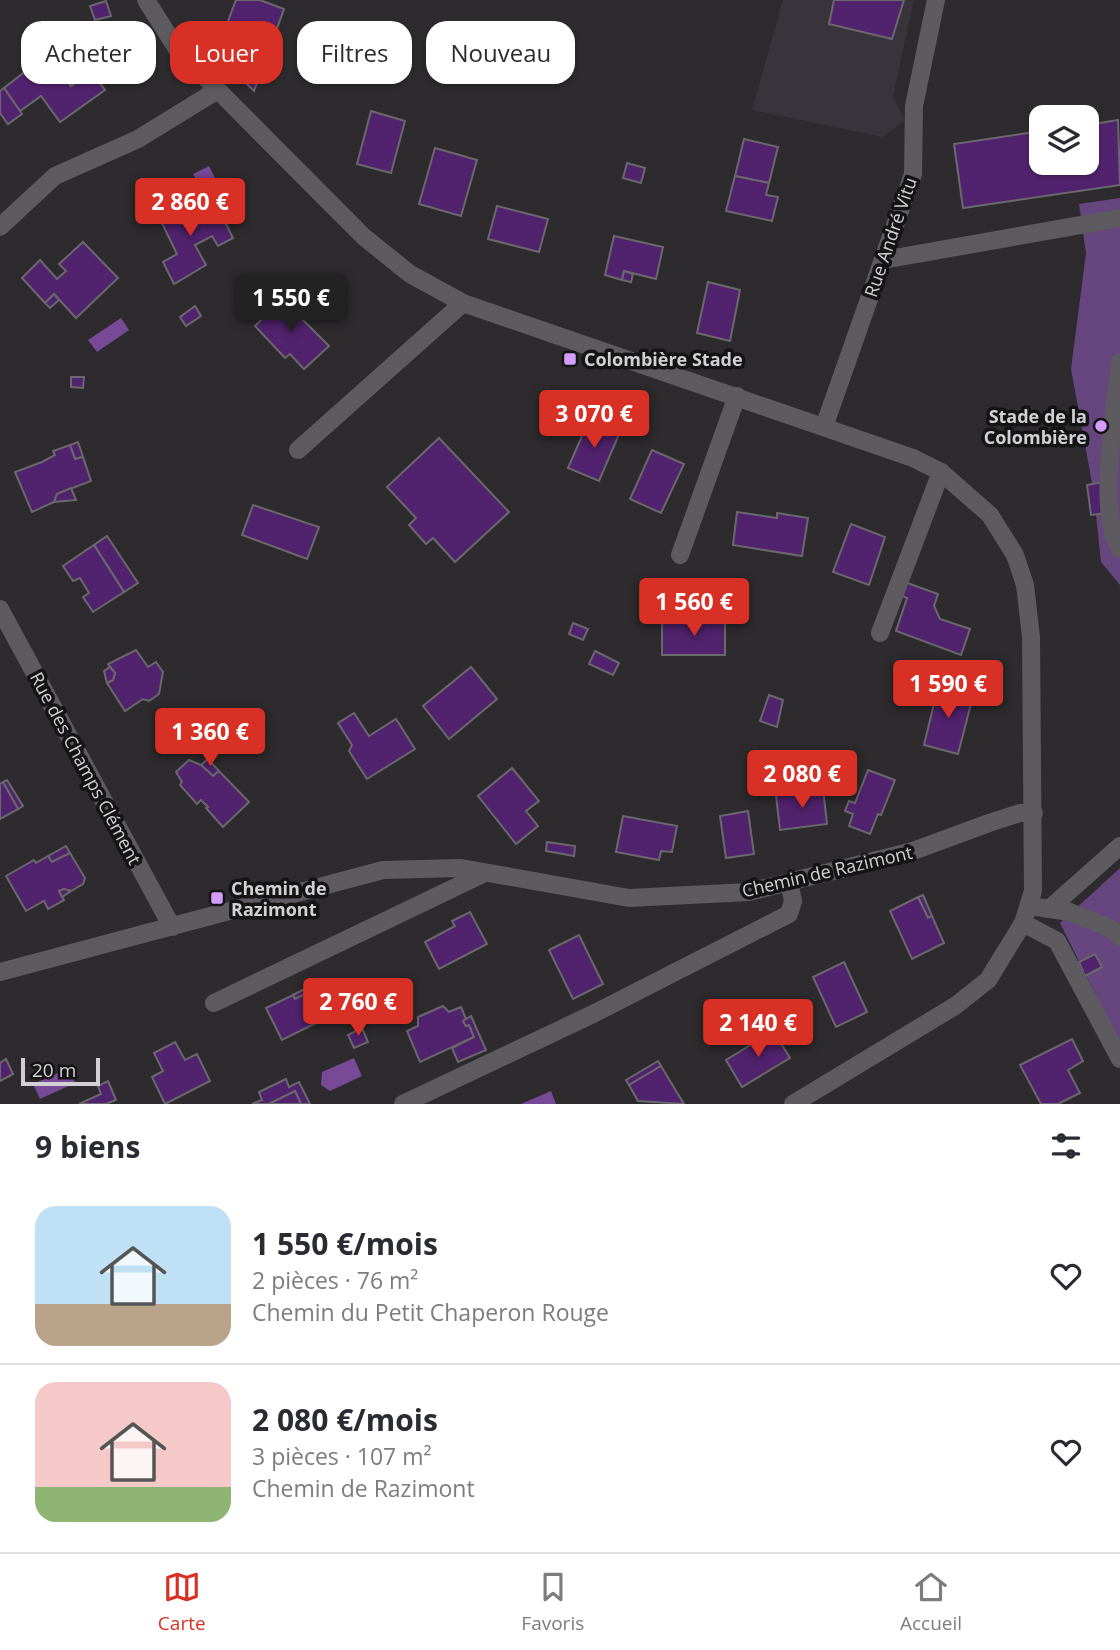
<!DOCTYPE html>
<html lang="fr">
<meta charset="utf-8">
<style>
:root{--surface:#fff;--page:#f2f2f3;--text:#2b2b33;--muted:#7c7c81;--line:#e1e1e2;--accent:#d93025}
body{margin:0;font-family:"Open Sans",sans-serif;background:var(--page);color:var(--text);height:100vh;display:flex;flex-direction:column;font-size:26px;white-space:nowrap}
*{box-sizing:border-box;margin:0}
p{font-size:23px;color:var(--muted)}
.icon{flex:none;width:38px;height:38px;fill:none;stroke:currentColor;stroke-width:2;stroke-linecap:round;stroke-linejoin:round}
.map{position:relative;height:1104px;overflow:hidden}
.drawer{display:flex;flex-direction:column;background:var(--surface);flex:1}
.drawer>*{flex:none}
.guide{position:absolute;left:21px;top:21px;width:700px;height:63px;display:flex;gap:14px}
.controls{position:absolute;left:1029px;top:105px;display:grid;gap:14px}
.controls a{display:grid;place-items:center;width:70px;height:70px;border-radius:14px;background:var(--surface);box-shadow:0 2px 5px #0004;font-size:35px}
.scale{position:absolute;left:21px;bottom:18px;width:79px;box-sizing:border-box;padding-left:7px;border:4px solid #d1d0d2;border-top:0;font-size:19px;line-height:24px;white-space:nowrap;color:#d1d0d2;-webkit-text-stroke:5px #151415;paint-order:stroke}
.price{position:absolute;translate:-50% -60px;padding:0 16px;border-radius:7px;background:var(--accent);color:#fff;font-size:23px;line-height:46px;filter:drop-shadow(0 2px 4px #0008)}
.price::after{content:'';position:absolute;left:50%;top:42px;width:21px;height:16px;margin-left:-10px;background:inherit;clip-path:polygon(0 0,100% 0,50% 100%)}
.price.on{background:#222;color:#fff}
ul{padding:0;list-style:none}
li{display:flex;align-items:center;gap:21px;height:175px;padding:0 35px}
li+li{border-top:2px solid var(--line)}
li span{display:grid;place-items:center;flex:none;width:196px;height:140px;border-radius:21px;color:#555}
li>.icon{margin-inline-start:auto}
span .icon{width:84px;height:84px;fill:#fffc;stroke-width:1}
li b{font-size:30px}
h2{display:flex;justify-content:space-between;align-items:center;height:84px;padding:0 35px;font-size:30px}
.chip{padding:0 24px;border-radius:21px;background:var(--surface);box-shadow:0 2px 5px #0004;font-size:24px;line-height:63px}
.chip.on{background:var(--accent);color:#fff}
.menu{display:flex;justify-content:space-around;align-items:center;height:98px;border-top:2px solid var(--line);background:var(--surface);font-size:19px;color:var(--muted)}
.menu a{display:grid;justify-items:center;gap:4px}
.menu .on{color:var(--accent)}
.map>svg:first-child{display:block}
</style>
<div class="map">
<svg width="1120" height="1104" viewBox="0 0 1120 1104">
<rect width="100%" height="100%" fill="#2d2b2e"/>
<path fill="#39343c" d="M783 0H914L893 96 905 120 883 137 752 110Z"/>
<g fill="#67457f">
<path d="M1120 198V585L1101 562 1096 515H1091L1087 485 1092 483 1071 369 1086 253 1079 204Z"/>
<path d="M1120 868V1044L1060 923Z"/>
</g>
<g fill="#784996">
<path d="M209 166 224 196 209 204 193 174Z"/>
<path d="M121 318 129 330 97 352 88 340Z"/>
<path d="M354 1058 362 1076 330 1091 321 1085 322 1072Z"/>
<path d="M69 1068 75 1083 40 1099 33 1084Z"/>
<path d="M551 1091 556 1104H521Z"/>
</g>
<g fill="#51226d" stroke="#6a686c" stroke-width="2">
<path d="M236 0H260L284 9 254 91 216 53Z"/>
<path d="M834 0H904L892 39 829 24Z"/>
<path d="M106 1 111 16 95 20 90 6Z"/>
<path d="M54 49 72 73 65 78 71 86 91 71 105 90 60 122 41 96 20 111 4 88Z"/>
<path d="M86 63 91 71 71 86 65 78Z"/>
<path d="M4 88 22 114 8 124 0 113V91Z"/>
<path d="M371 111 405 121 391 173 357 164Z"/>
<path d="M1118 120 1120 185 963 208 954 144 1041 131V163H1087V125Z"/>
<path d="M744 139 778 147 769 183 735 176Z"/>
<path d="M435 148 477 160 461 216 419 204Z"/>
<path d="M627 163 645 168 641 183 623 178Z"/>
<path d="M735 176 769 183 766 195 778 197 772 221 726 211Z"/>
<path d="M177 201 183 212 196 204 205 222 221 214 233 238 218 246 212 236 195 245 206 265 174 284 163 262 177 254 157 213Z"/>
<path d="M497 206 548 219 539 252 488 239Z"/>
<path d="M614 236 663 247 656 279 624 271 622 280 605 275Z"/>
<path d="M83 242 118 278 76 318 54 294 45 303 22 278 40 260 57 279 66 271 59 264Z"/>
<path d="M624 271 633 274 631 282 622 280Z"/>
<path d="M708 282 740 290 730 341 697 333Z"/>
<path d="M54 294 59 300 50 308 45 303Z"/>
<path d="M286 296 298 308 294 311 329 346 304 369 290 354 285 358 255 326Z"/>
<path d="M195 306 201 316 186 326 180 317Z"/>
<path d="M71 377H84L83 388 71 387Z"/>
<path d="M589 420 620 432 599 481 568 468Z"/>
<path d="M439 438 509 512 455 562 433 538 426 544 409 525 416 518 387 487Z"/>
<path d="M78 442 83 457 75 459 70 445Z"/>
<path d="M70 445 75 459 83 457 91 481 57 494 54 502 32 512 15 472 42 462 55 455 53 451Z"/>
<path d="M652 450 684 464 661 513 630 499Z"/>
<path d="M1103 482 1108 513 1091 515 1087 485Z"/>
<path d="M71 488 76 500 54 502 57 494Z"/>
<path d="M253 505 319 527 307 559 242 535Z"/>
<path d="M737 512 777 518V513L808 518 802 556 733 545Z"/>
<path d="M851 524 885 537 869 585 833 572Z"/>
<path d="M107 536 138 583 124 592 94 545Z"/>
<path d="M94 545 124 592 93 612 83 597 89 593 80 578 73 581 63 566Z"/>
<path d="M902 581 938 594 934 606 940 619 970 629 961 655 896 631 907 598 898 594Z"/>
<rect x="662" y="621" width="63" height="34"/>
<path d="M573 623 588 629 583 640 569 634Z"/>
<path d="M136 650 148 667 156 662 163 672 159 694 149 701 143 699 125 711 107 683 113 680 115 673 108 664Z"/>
<path d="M595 651 619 663 613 675 589 664Z"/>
<path d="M110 667 115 673 113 680 107 683 104 671Z"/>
<path d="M471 667 497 699 449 739 423 706Z"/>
<path d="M938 687 973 696 958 754 924 745Z"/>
<path d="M769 695 783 700 777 727 760 721Z"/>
<path d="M354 713 369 736 396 719 415 749 367 779 349 751 352 745 338 723Z"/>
<path d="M208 759 219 771 213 776 201 765Z"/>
<path d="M189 760 201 765 213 776 219 771 249 802 223 827 206 808 208 807 201 800 197 804 180 785 182 782 176 772Z"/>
<path d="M512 768 539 801 526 811 538 826 516 844 478 796Z"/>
<path d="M868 770 895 780 881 815 878 814 870 834 849 826 853 814 845 811 849 801 855 803Z"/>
<path d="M7 780 23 806 18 809 3 782Z"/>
<path d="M3 782 18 809 0 819V784Z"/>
<path d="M823 789 827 824 780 830 776 795Z"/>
<path d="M748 811 754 854 726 858 720 816Z"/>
<path d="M623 816 677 826 672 852 661 851 659 860 616 852Z"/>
<path d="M547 842 575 846 574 856 546 851Z"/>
<path d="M66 846 70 853 52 862 48 856Z"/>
<path d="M70 853 85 878 83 884 71 891 64 889 59 891 64 900 48 909 44 901 26 911 6 876 34 860 36 863 48 856 52 862Z"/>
<path d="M64 889 71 891 62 897 59 891Z"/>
<path d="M923 895 932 916 928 918 918 897Z"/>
<path d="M918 897 928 918 932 916 944 943 912 959 890 911Z"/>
<path d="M470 912 487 944 439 969 425 942 455 926 452 921Z"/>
<path d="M579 935 603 984 573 999 549 950Z"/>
<path d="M1095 954 1102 967 1085 976 1079 962Z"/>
<path d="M844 962 867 1012 836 1027 813 977Z"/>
<path d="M312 985 314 990 295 999 293 995Z"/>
<path d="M314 990 328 1017 282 1040 266 1008 293 995 295 999Z"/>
<path d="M443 1006 449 1012 461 1007 466 1019 463 1021 466 1026 469 1025 474 1037 420 1062 407 1031 418 1026V1017Z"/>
<path d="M471 1016 486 1050 458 1062 452 1048 474 1037 469 1025 466 1026 463 1021Z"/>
<path d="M362 1028 368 1042 354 1048 348 1035Z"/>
<path d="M773 1031 790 1058 742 1087 726 1060Z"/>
<path d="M1072 1039 1083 1061 1068 1070 1080 1093 1058 1104H1041L1020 1065Z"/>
<path d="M175 1042 185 1060 197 1054 210 1081 165 1104 152 1077 163 1071 154 1053Z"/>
<path d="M6 1059 13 1074 0 1081V1063Z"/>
<path d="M658 1061 661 1066 629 1085 626 1080Z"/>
<path d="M661 1066 684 1104 638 1101 629 1085Z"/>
<path d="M286 1079 289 1087 299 1082 310 1104H301L295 1091 269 1104H252L262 1100 259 1092Z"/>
<path d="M108 1081 116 1100 106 1104H79L101 1094 98 1086Z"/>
<path d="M295 1091 301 1104H269Z"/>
</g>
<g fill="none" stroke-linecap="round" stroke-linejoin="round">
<g stroke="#5d5b5f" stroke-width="18">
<path d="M146 0 177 49 364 237 410 274 463 303 913 458 941 472 990 515 1015 555 1025 585 1031 637 1033 891 1023 923 988 980 955 1006 793 1104"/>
<path d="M0 227 55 176 138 139 216 91"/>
<path d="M883 260 1120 218"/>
<path d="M1120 362C1116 405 1096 513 1120 549"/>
<path d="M824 427 913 174 914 106 936 0"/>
<path d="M298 450 463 303"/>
<path d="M680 555 737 396"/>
<path d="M0 609 172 927"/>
<path d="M880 633 941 472"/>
<path d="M1030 906 1070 912 1110 928 1120 937"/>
<path d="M1049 909 1120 846"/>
<path d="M1023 923 1057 941 1120 1059"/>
<path d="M0 972 383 870 461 868 629 898 749 892 913 851 989 823 1020 813H1034"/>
<path d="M214 1003 485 873"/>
<path d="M403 1104 595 1013 789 914 793 901 789 882"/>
</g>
</g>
<g fill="#d49cfb" stroke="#151415" stroke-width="2.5">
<rect x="563" y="352" width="14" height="14" rx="3.5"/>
<circle cx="1101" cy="426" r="7"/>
<rect x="210" y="891" width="14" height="14" rx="3.5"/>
</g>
<g text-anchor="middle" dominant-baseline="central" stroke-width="7" stroke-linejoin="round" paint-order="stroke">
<g font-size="18" fill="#d1d0d2" stroke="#151415">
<text transform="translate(890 237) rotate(-71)">Rue André Vitu</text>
<text transform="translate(86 768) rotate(62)">Rue des Champs Clément</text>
<text transform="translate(827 871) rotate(-13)">Chemin de Razimont</text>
</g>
<g font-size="18" font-weight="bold" fill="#d1d0d2" stroke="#151415" text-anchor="start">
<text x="584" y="359">Colombière Stade</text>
<text x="1087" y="416" text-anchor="end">Stade de la<tspan x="1087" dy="21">Colombière</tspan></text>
<text x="231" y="888">Chemin de<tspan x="231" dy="21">Razimont</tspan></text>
</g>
</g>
</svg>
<div class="controls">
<a><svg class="icon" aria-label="layers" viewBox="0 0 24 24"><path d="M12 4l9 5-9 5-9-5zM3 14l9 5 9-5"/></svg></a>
</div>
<div class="scale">20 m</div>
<b class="price" style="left:190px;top:238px">2 860 €</b>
<b class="price on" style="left:291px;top:334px">1 550 €</b>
<b class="price" style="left:594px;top:450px">3 070 €</b>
<b class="price" style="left:694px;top:638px">1 560 €</b>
<b class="price" style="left:948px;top:720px">1 590 €</b>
<b class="price" style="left:210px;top:768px">1 360 €</b>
<b class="price" style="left:802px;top:810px">2 080 €</b>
<b class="price" style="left:358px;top:1038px">2 760 €</b>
<b class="price" style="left:758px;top:1059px">2 140 €</b>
<div class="guide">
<a class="chip">Acheter</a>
<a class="chip on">Louer</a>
<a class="chip">Filtres</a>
<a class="chip">Nouveau</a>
</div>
</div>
<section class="drawer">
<h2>9 biens<svg class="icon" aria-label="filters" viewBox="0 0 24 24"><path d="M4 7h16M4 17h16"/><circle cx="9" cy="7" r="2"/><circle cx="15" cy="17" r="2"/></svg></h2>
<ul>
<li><span style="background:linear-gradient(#bfe0f5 70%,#b9a48a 0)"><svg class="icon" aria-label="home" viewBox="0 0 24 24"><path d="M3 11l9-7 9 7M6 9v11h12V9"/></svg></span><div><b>1 550 €/mois</b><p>2 pièces · 76 m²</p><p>Chemin du Petit Chaperon Rouge</p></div><svg class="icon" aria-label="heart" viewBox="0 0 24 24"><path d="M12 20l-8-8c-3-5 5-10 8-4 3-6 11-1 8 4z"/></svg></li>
<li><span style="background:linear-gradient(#f6c9c9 75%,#8fb573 0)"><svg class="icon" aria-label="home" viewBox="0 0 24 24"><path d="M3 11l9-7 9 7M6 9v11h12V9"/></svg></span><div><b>2 080 €/mois</b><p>3 pièces · 107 m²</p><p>Chemin de Razimont</p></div><svg class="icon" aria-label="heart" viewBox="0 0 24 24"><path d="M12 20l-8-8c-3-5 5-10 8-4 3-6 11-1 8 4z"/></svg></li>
</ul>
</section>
<nav class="menu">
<a class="on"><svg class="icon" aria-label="map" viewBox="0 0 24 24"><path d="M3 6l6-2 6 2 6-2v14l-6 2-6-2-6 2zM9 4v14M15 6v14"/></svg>Carte</a>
<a><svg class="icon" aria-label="saved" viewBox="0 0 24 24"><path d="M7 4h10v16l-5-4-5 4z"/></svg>Favoris</a>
<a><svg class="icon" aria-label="home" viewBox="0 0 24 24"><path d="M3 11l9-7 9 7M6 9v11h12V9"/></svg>Accueil</a>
</nav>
